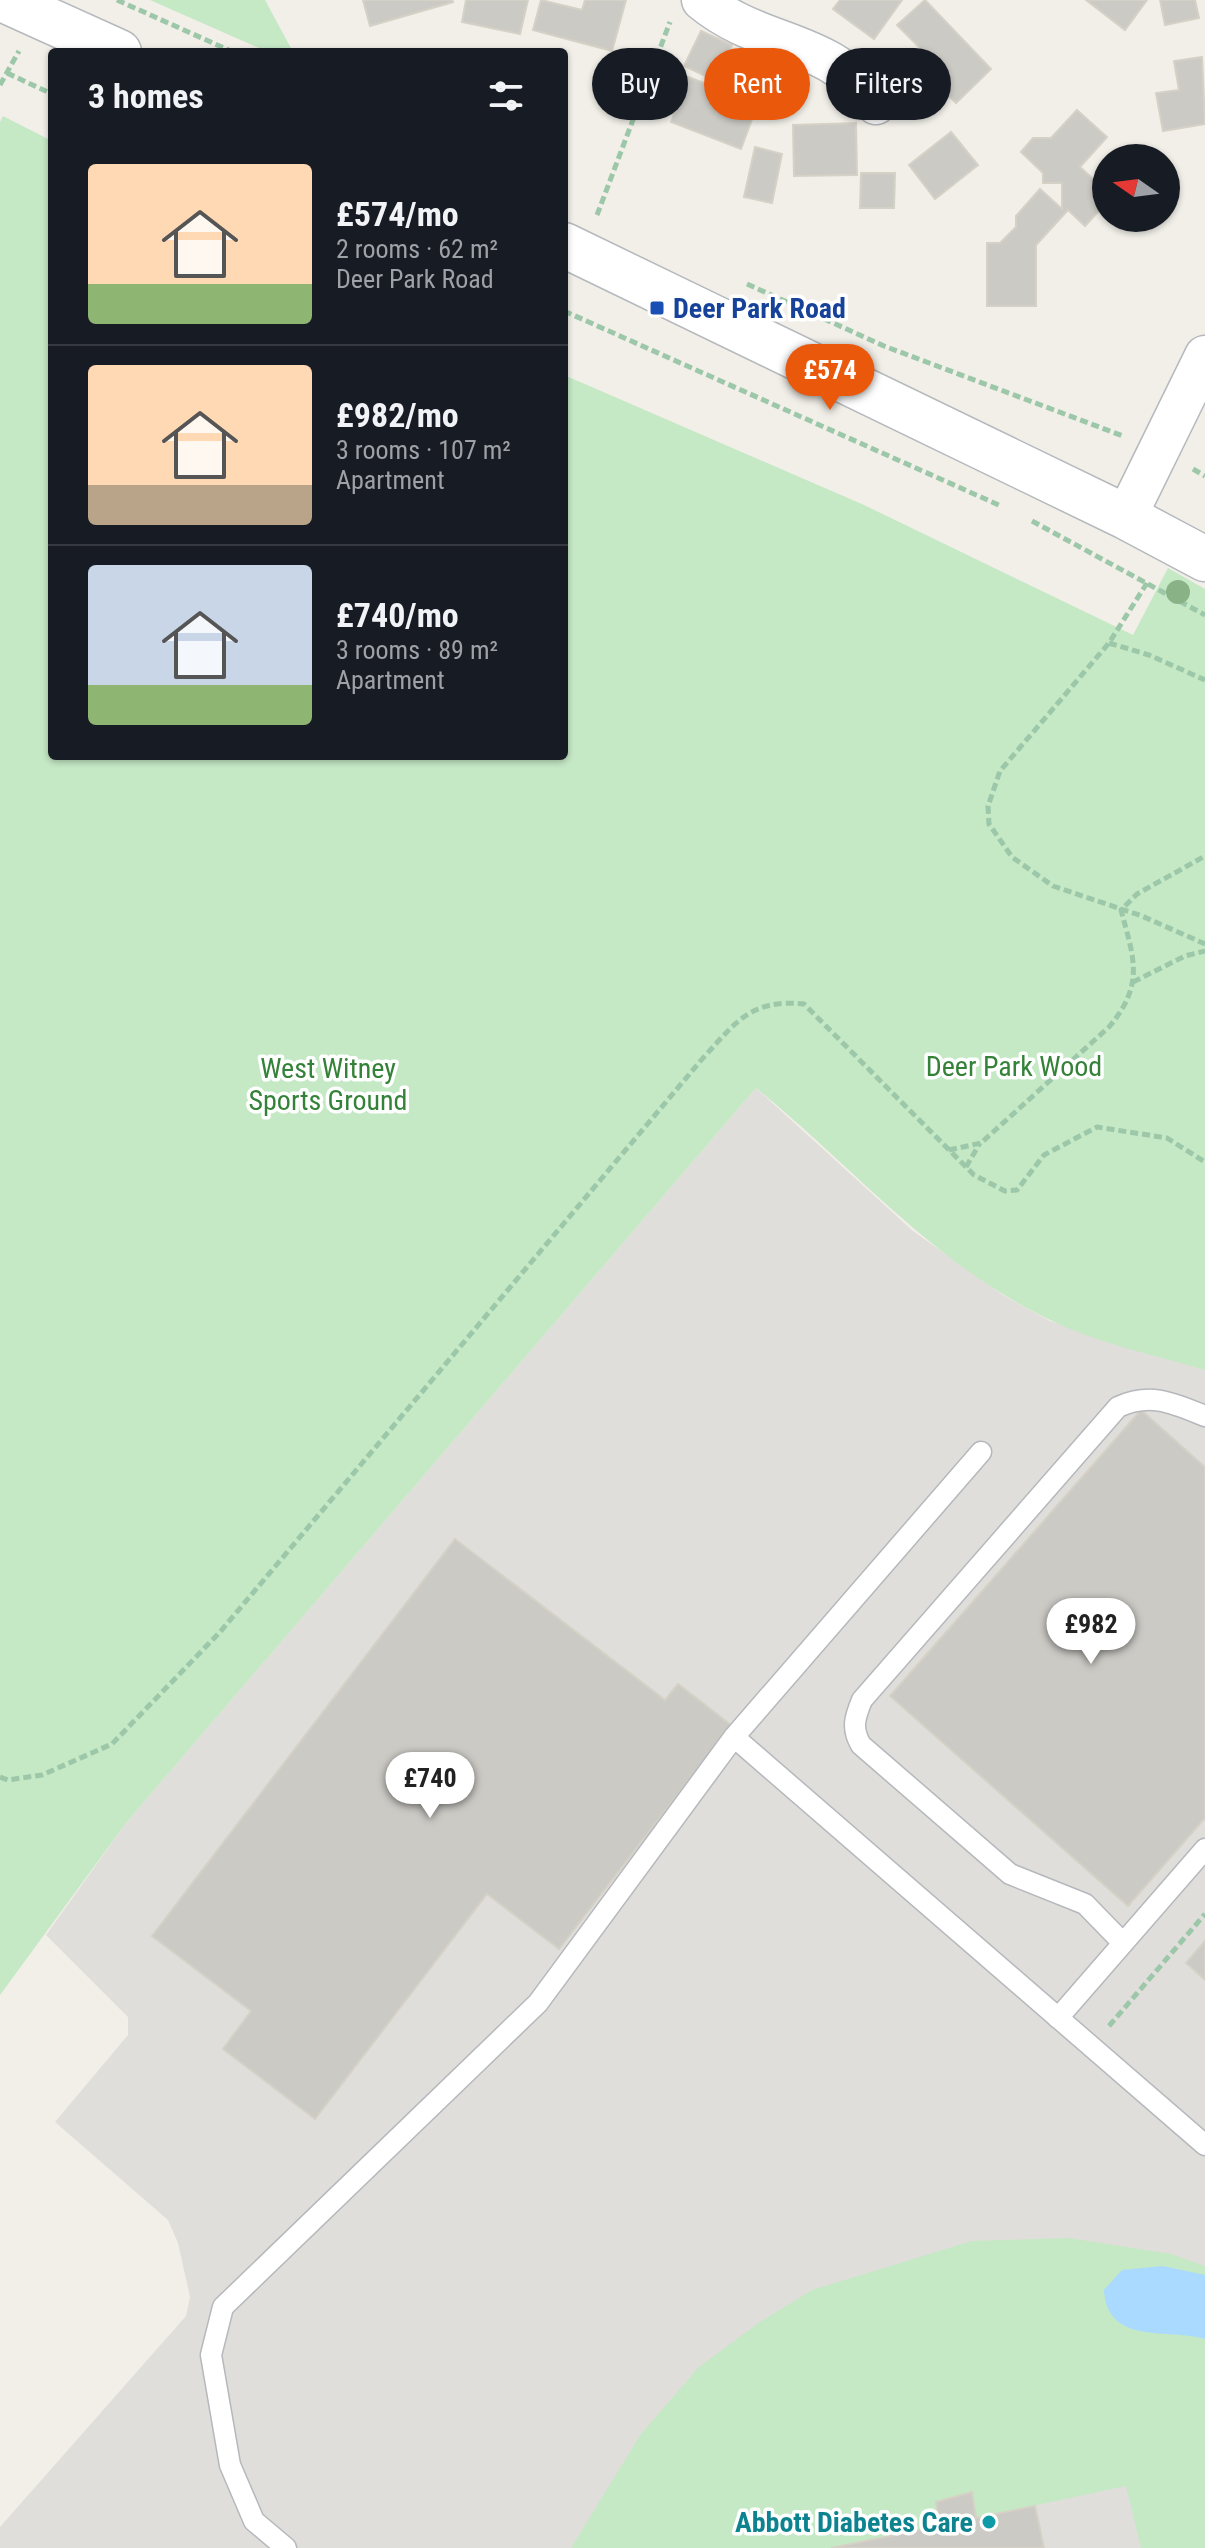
<!DOCTYPE html>
<meta charset="utf-8">
<style>
:root{--surface:#171b24;--page:#242831;--text:#f1f3f6;--muted:#9ea1a6;--line:#363941;--accent:#ea580c}
body{margin:0;font-family:"Roboto Condensed",sans-serif;background:var(--page);color:var(--text);height:100vh;display:flex;flex-direction:column;font-size:30px;white-space:nowrap}
*{box-sizing:border-box;margin:0}
p{font-size:26px;color:var(--muted)}
.icon{flex:none;width:44px;height:44px;fill:none;stroke:currentColor;stroke-width:2;stroke-linecap:round;stroke-linejoin:round}
.map{position:relative;flex:1;overflow:hidden}
.side{position:absolute;left:48px;top:48px;width:520px;height:712px;display:flex;flex-direction:column;background:var(--surface);border-radius:8px;box-shadow:0 2px 6px #0004}
.side>*{flex:none}
.guide{position:absolute;left:592px;top:48px;width:492px;height:72px;display:flex;gap:16px}
.needle{width:52px;rotate:284deg}
.controls{position:absolute;left:1092px;top:144px;display:grid;gap:16px}
.controls a{display:grid;place-items:center;width:88px;height:88px;border-radius:50%;background:var(--surface);box-shadow:0 2px 6px #0004;font-size:40px}
.price{position:absolute;translate:-50% -68px;padding:0 18px;border-radius:28px;background:#fff;color:#222;font-size:26px;line-height:52px;filter:drop-shadow(0 2px 4px #0008)}
.price::after{content:'';position:absolute;left:50%;top:48px;width:24px;height:18px;margin-left:-12px;background:inherit;clip-path:polygon(0 0,100% 0,50% 100%)}
.price.selected{background:var(--accent);color:#fff}
ul{padding:0;list-style:none}
li{display:flex;align-items:center;gap:24px;height:200px;padding:0 40px}
li+li{border-top:2px solid var(--line)}
li span{display:grid;place-items:center;flex:none;width:224px;height:160px;border-radius:8px;color:#555}
li>.icon{margin-inline-start:auto}
span .icon{width:96px;height:96px;fill:#fffc;stroke-width:1}
li b{font-size:34px}
h2{display:flex;justify-content:space-between;align-items:center;height:96px;padding:0 40px;font-size:34px}
.pill{padding:0 28px;border-radius:36px;background:var(--surface);box-shadow:0 2px 6px #0004;font-size:28px;line-height:72px}
.pill.selected{background:var(--accent);color:#fff}
.map>svg:first-child{display:block}
</style>
<div class="map">
<svg width="1205" height="2548" viewBox="0 0 1205 2548">
<rect width="100%" height="100%" fill="#f1efe8"/>
<path fill="#e0deda" d="M756 1088 913 1231 1003 1295 1050 1321 1205 1370V2548H0V2527L186 2316 190 2297 178 2243 168 2220 55 2122 128 2035V2017L46 1935 126 1823Z"/>
<g fill="#c5e8c5">
<path d="M150 0H265L293 52H268Z"/>
<path d="M3 116 52 141V756H564V375L864 505 1133 635 1168 568 1205 589V1370C1154 1355 1096 1343 1048 1319 931 1262 854 1167 756 1088L126 1823 0 1995V122Z"/>
<path d="M1069 2238 1171 2254 1205 2266V2548H1141L1126 2486 976 2518 971 2492 936 2502 940 2526 831 2548H571L641 2434 699 2367 760 2322 812 2290 972 2241Z"/>
</g>
<path fill="#aadaff" d="M1163 2266 1205 2275V2339C1169 2328 1107 2346 1104 2290L1122 2270Z"/>
<g fill="#cccac5" stroke="#d6d1c6" stroke-width="2">
<path d="M363 0H452L453 2 370 26Z"/>
<path d="M466 0H528L520 34 462 22Z"/>
<path d="M541 0 582 10 585 0H626L612 51 533 30Z"/>
<path d="M840 0H902L874 39 833 9Z"/>
<path d="M925 0 991 69 956 103 914 60 923 51 897 25Z"/>
<path d="M1086 0H1147L1125 30Z"/>
<path d="M1160 0H1195L1199 18 1165 25Z"/>
<path d="M701 31 732 45 716 81 684 66Z"/>
<path d="M1202 57 1205 124 1163 131 1156 93 1179 90 1174 61Z"/>
<path d="M688 77 758 103 741 149 671 122Z"/>
<path d="M1077 110 1107 137 1080 167 1106 191V203L1085 226 1068 210 1036 245V306H987V243H1000L1016 227V216L1040 189 1062 209V183H1043V173L1021 152 1033 138H1051Z"/>
<path d="M856 123 857 175 794 176 793 125Z"/>
<path d="M951 132 978 165 935 199 909 165Z"/>
<path d="M755 147 782 154 772 203 744 197Z"/>
<path d="M861 173H895L894 208H860Z"/>
<path d="M1141 1410 1205 1467V1818L1128 1906 890 1696Z"/>
<path d="M455 1539 665 1700 678 1684 731 1725 559 1949 487 1894 315 2119 223 2049 251 2011 152 1936Z"/>
<path d="M1205 1941V1980L1186 1963Z"/>
<path d="M972 2492 976 2518 1035 2506 1044 2548H831L940 2526 936 2502Z"/>
</g>
<g fill="none" stroke-linecap="round" stroke-linejoin="round">
<defs>
<g id="service">
<path d="M734 1737 1205 2145"/>
<path d="M1122 1942 1085 1904 1010 1874 861 1745C851 1728 855 1717 862 1700L1118 1407C1151 1392 1173 1403 1205 1416"/>
<path d="M1058 2018 1205 1849"/>
<path d="M286 2548 254 2521 230 2465 211 2355 223 2307 538 2003 734 1737 981 1452"/>
</g>
<g id="minor">
<path d="M702 0C761 49 829 37 876 104"/>
<path d="M1126 517 1205 356"/>
</g>
<g id="tertiary">
<path d="M4 0 119 52"/>
<path d="M564 245 1126 517 1205 559"/>
</g>
</defs>
<use href="#service" stroke="#b5b8bc" stroke-width="23"/>
<use href="#minor" stroke="#b5b8bc" stroke-width="43"/>
<use href="#tertiary" stroke="#b5b8bc" stroke-width="47"/>
<g stroke="#9cc7a9" stroke-width="5" stroke-dasharray="8 4" stroke-linecap="butt">
<path d="M117 0 233 52"/>
<path d="M7 73 52 94"/>
<path d="M0 85 19 51"/>
<path d="M597 215 670 22"/>
<path d="M747 284 884 346 1123 436"/>
<path d="M564 311 1001 506"/>
<path d="M1193 469 1205 476"/>
<path d="M1032 521 1205 615"/>
<path d="M1147 583 1109 643 1000 771 988 806 989 824 1012 857 1053 886 1142 916 1205 944"/>
<path d="M1109 643 1149 655 1205 680"/>
<path d="M1133 982 1185 956 1205 951"/>
<path d="M949 1150 981 1143 1109 1027C1145 984 1134 959 1121 910L1137 894 1205 856"/>
<path d="M966 1167 980 1143"/>
<path d="M0 1777 8 1780 42 1775 112 1744 220 1632 703 1058C737 1021 751 999 804 1004L974 1175 1005 1191 1017 1190 1044 1155 1097 1127 1167 1138 1205 1162"/>
<path d="M1109 2026 1205 1914"/>
</g>
<use href="#service" stroke="#fff" stroke-width="20"/>
<use href="#minor" stroke="#fff" stroke-width="40"/>
<use href="#tertiary" stroke="#fff" stroke-width="44"/>
</g>
<circle fill="#89b387" cx="1178" cy="592" r="12"/>
<rect fill="#1a4fb4" stroke="#fff" stroke-width="3" x="649" y="300" width="16" height="16" rx="4"/>
<circle fill="#0f9aa8" stroke="#fff" stroke-width="3" cx="989" cy="2522" r="8"/>
<g text-anchor="middle" dominant-baseline="central" stroke-width="7" stroke-linejoin="round" paint-order="stroke">
<g font-size="28" font-weight="bold" fill="#164399" stroke="#fff" text-anchor="start">
<text x="673" y="308">Deer Park Road</text>
</g>
<g font-size="28" fill="#348238" stroke="#fff">
<text x="1014" y="1066">Deer Park Wood</text>
<text x="328" y="1068">West Witney<tspan x="328" dy="32">Sports Ground</tspan></text>
</g>
<g font-size="28" font-weight="bold" fill="#0d838f" stroke="#fff" text-anchor="end">
<text x="973" y="2522">Abbott Diabetes Care</text>
</g>
</g>
</svg>
<div class="controls">
<a><svg class="needle" viewBox="-14 -14 28 28"><path d="M0-13l5 13h-10z" fill="#e53935"/><path d="M0 13l5-13h-10z" fill="#9ea1a6"/></svg></a>
</div>
<b class="price selected" style="left:830px;top:412px">£574</b>
<b class="price" style="left:1091px;top:1666px">£982</b>
<b class="price" style="left:430px;top:1820px">£740</b>
<div class="guide">
<a class="pill">Buy</a>
<a class="pill selected">Rent</a>
<a class="pill">Filters</a>
</div>
<section class="side">
<h2>3 homes<svg class="icon" aria-label="filters" viewBox="0 0 24 24"><path d="M4 7h16M4 17h16"/><circle cx="9" cy="7" r="2"/><circle cx="15" cy="17" r="2"/></svg></h2>
<ul>
<li><span style="background:linear-gradient(#ffd9b3 75%,#8fb573 0)"><svg class="icon" aria-label="home" viewBox="0 0 24 24"><path d="M3 11l9-7 9 7M6 9v11h12V9"/></svg></span><div><b>£574/mo</b><p>2 rooms · 62 m²</p><p>Deer Park Road</p></div></li>
<li><span style="background:linear-gradient(#ffd9b3 75%,#b9a48a 0)"><svg class="icon" aria-label="home" viewBox="0 0 24 24"><path d="M3 11l9-7 9 7M6 9v11h12V9"/></svg></span><div><b>£982/mo</b><p>3 rooms · 107 m²</p><p>Apartment</p></div></li>
<li><span style="background:linear-gradient(#c9d6e8 75%,#8fb573 0)"><svg class="icon" aria-label="home" viewBox="0 0 24 24"><path d="M3 11l9-7 9 7M6 9v11h12V9"/></svg></span><div><b>£740/mo</b><p>3 rooms · 89 m²</p><p>Apartment</p></div></li>
</ul>
</section>
</div>
